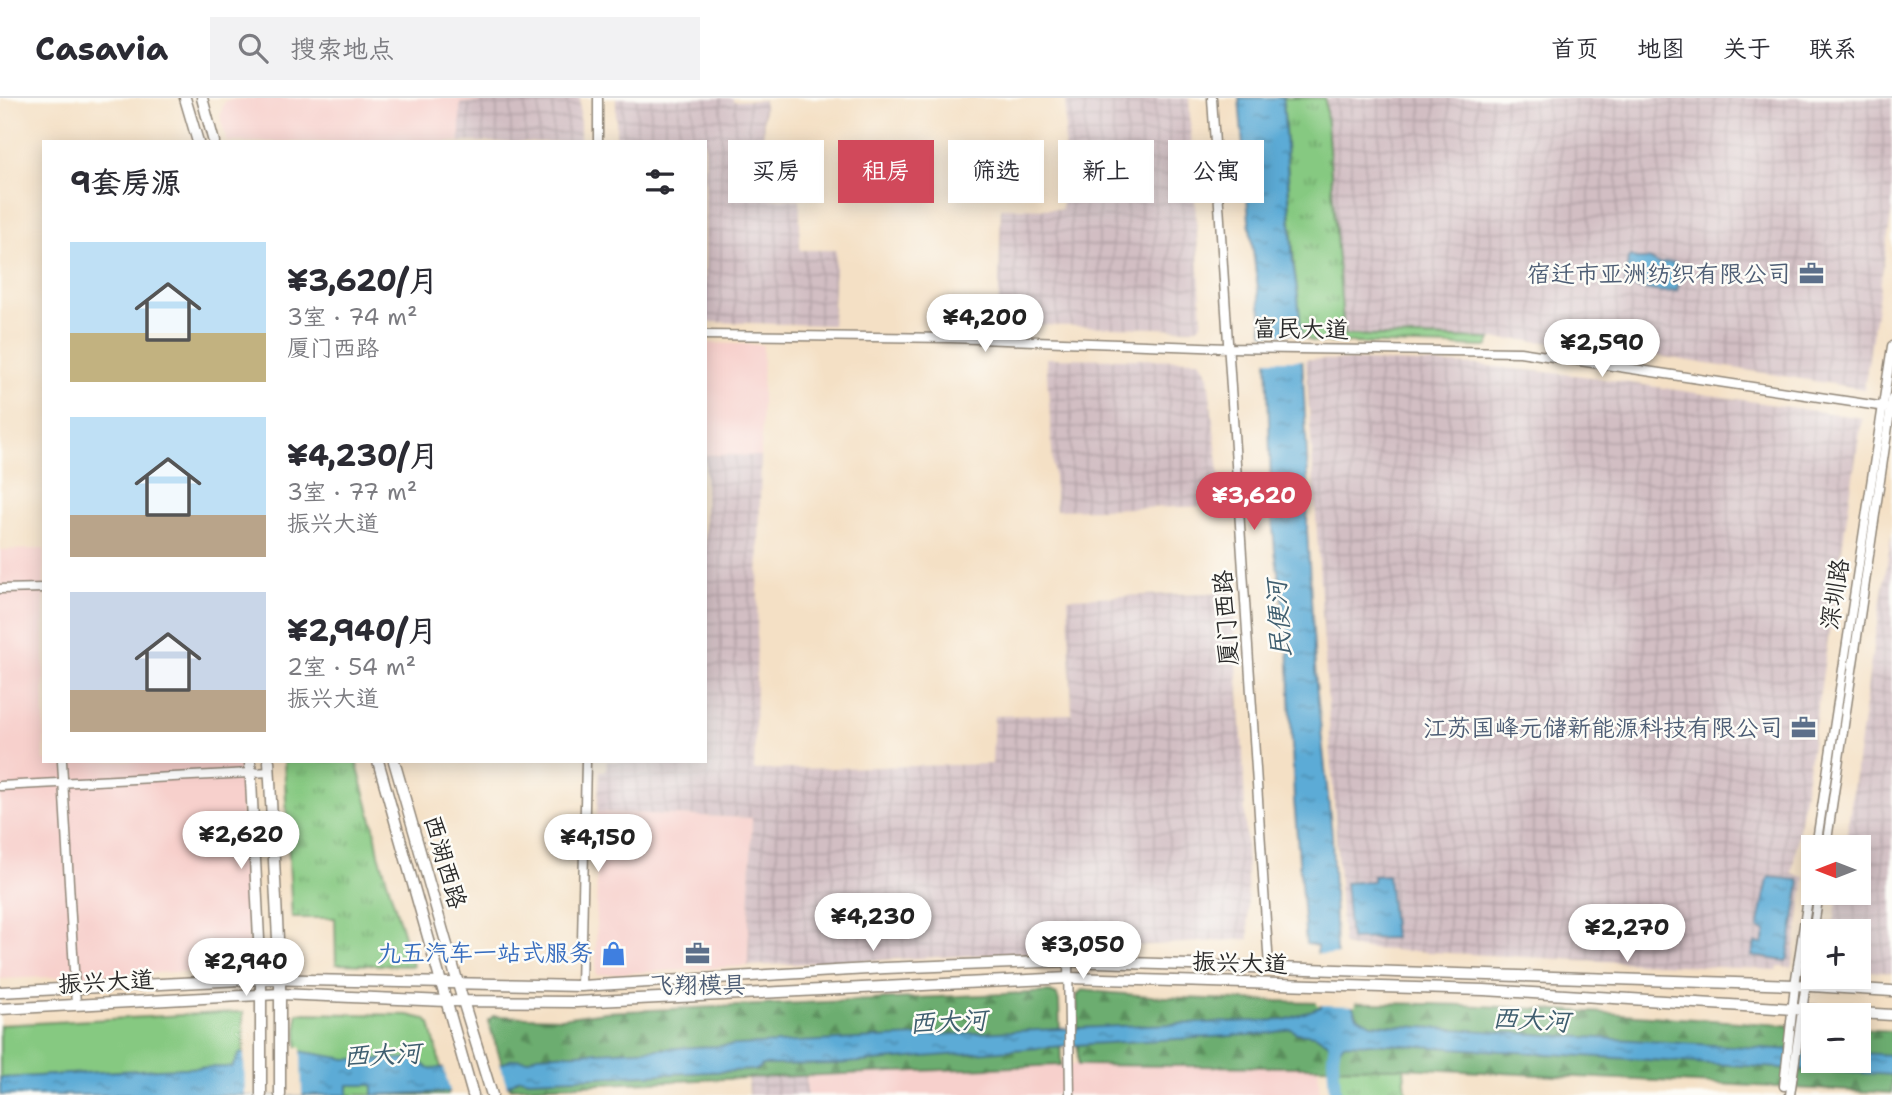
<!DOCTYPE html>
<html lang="zh">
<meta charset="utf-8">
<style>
:root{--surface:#fff;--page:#f2f2f3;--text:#2b2b33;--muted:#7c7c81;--line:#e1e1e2;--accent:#d1495b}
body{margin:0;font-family:"Shantell Sans","LXGW WenKai TC",sans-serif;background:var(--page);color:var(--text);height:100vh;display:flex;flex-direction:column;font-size:26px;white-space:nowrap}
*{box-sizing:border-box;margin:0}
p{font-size:23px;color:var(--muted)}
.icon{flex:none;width:38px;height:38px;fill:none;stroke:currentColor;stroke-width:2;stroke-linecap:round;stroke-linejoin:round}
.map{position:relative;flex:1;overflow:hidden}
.sheet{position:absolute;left:42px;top:42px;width:665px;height:623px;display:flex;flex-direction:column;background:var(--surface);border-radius:0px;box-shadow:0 4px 18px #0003}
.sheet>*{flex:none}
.guide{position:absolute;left:728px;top:42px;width:665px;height:63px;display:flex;gap:14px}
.needle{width:46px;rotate:270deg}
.controls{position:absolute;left:1801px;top:737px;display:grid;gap:14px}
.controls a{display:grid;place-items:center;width:70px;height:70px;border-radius:0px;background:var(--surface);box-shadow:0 4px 18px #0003;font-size:35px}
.price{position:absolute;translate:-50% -60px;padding:0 16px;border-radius:24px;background:#fff;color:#222;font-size:23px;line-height:46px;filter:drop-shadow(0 2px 4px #0008)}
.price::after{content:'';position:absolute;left:50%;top:42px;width:21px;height:16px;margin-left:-10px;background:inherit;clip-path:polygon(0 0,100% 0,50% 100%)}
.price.selected{background:var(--accent);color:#fff}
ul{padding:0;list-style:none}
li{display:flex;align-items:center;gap:21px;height:175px;padding:0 28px}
li span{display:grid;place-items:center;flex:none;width:196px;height:140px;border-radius:0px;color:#555}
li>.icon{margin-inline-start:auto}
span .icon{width:84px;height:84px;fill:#fffc;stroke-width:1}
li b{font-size:30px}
h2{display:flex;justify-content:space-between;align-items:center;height:84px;padding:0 28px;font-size:30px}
.pill{padding:0 24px;border-radius:0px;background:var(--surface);box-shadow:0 4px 18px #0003;font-size:24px;line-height:63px}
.pill.selected{background:var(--accent);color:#fff}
header{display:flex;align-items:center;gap:42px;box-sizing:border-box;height:98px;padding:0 35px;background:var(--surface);border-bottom:2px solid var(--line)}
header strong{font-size:33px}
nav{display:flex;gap:38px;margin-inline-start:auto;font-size:24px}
.search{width:490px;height:63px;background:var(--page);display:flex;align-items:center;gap:18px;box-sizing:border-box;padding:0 24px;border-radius:0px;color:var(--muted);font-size:26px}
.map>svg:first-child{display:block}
</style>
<header>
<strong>Casavia</strong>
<div class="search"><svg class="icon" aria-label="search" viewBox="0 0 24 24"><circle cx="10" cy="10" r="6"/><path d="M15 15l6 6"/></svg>搜索地点</div>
<nav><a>首页</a><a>地图</a><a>关于</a><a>联系</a></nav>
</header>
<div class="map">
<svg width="1892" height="997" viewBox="0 0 1892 997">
<defs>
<pattern id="industrial-grid" width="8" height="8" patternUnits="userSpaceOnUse" patternTransform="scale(1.75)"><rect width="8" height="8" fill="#d2bec3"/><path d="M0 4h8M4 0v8" fill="none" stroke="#b4a3a8"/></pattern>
<pattern id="grass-tufts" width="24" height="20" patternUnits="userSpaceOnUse" patternTransform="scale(1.75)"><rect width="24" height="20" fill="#86c981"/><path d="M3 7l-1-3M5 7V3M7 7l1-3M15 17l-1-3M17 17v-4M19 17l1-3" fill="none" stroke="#6ea36a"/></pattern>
<pattern id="forest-firs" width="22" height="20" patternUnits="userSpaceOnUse" patternTransform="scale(1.75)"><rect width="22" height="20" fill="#6cad6f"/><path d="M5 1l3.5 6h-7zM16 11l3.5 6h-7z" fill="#598d5b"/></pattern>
<pattern id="water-ripples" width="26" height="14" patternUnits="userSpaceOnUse" patternTransform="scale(1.75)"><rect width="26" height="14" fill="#5cabd6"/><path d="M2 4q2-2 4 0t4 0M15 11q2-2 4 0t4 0" fill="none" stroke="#4c8bae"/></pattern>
</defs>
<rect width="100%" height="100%" fill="#fdfcf7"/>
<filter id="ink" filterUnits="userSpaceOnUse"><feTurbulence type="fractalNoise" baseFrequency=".0143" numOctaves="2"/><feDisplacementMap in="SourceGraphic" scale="14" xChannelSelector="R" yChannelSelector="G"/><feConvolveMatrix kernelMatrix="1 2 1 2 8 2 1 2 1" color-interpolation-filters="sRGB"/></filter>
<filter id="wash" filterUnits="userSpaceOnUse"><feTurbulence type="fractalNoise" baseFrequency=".00686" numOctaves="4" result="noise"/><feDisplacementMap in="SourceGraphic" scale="28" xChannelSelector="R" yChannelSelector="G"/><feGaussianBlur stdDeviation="1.57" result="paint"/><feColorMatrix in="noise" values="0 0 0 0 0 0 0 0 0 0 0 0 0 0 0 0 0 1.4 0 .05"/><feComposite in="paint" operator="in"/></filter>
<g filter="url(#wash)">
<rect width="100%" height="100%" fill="#f4e0c5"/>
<g fill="#f7d0cc">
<path d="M257 0H538V1L460 5V44H227L220 18 224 5 227 2Z"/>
<path d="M705 245 763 247 761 358 705 357Z"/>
<path d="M44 451V663H239L250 871 0 881V452Z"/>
<path d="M597 714 752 720 748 868 596 877Z"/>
<path d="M1317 957 1320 997H807L806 977Z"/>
</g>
<g fill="url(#industrial-grid)">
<path d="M555 0H580V44H460V5Z"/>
<path d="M616 0H733V3L764 2 762 100 800 101V152H836L832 227 705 224V44H616Z"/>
<path d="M1066 0H1189L1202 222 1199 228 1192 231 998 226 1001 110 1062 111Z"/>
<path d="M1325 0H1892V112L1864 291 1608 250 1523 242 1344 238Z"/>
<path d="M1046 260 1199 262 1205 270 1208 279 1223 408 1056 412Z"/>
<path d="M1306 261 1479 267 1584 278 1862 320 1792 776 1805 779 1792 869 1778 868 1777 872 1351 850 1343 846Z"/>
<path d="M705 357 761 358 754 672 992 666 994 618 1072 616 1068 500 1232 494 1243 653 1249 841 1022 855 748 868 752 720 597 714 600 673 606 672 607 663H705Z"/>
<path d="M1892 435V875L1859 872 1858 833H1833L1838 795 1858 794V749H1845L1871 563Z"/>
<path d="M806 977 807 997H749L748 980Z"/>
</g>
<g fill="url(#grass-tufts)" stroke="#587a56" stroke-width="2">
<path d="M1283 0H1325L1344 237 1491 241 1488 248 1486 249 1316 244 1309 242 1301 235 1298 198 1294 168Z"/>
<path d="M284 663H356L375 733 379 756 413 868 336 866 335 820H292Z"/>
<path d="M1338 969 1404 970 1406 997H1340Z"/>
</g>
<g fill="url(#forest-firs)" stroke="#4c6c4d" stroke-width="2">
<path d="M1082 892C1199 905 1315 903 1432 906 1559 910 1686 921 1813 929V962H1858L1859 931 1892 933V995L1404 970 1078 967 1077 897Z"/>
<path d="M1050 894 1057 897 1059 903 1061 967 510 990 488 923 493 918 561 920 605 914Z"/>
</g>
<g fill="#86c981" stroke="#587a56" stroke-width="2">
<path d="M239 914H243L244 997H0V927Z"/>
<path d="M297 915 408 917 425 921 430 926 448 997H298Z"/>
</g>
<g fill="url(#water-ripples)" stroke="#446b80" stroke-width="2">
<path d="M1239 0H1283L1293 165 1298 198 1301 235 1308 380 1307 432 1316 585 1332 736 1336 853 1352 907 1357 918 1371 926 1813 953V962H1858L1859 955 1892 957V977L1370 945C1360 947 1353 944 1343 946L1333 960 1329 946 1315 937 1297 935 1291 931 1266 936 1089 946 835 966 762 967 756 972 529 982 520 980 506 989 450 994 373 997V988L371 987H348V997H0V980C77 976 155 969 232 969L240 955 299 953 346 961H417L429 971 504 965 513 961 528 962 537 957 1119 928 1284 922C1297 919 1308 913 1321 909L1317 848 1306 846 1294 702 1288 542 1275 453 1272 419 1267 260 1249 122Z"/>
<path d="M1632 158 1636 161H1648L1660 166C1668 163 1676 163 1682 170L1677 193 1663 194 1627 189 1625 185 1628 160Z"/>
<path d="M1388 777 1394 840 1350 841 1345 785 1373 783V778Z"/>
<path d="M1770 779 1798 782 1800 784 1788 860 1786 863 1752 858 1755 845 1763 846 1766 833 1758 830 1768 781Z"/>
</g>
<g fill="#f4e0c5">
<path d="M1261 236H1304L1306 262H1264Z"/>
<path d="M1315 856 1341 857 1356 908 1317 907Z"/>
<path d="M301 949 302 997H245L244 951Z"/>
<path d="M499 962 508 992 451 997 443 967Z"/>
</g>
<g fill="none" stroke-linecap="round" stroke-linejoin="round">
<path stroke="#5cabd6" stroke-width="12" d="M1335 944 1333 960 1335 997"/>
</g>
</g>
<g filter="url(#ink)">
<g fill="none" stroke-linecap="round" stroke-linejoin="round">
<defs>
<g id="minor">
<path d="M1212 0 1269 869"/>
<path d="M598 44V0"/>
<path d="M705 237 951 240 1228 250 1520 254 1892 310"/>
<path d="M0 491 44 490"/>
<path d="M62 663 76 907"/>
<path d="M0 688 270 674"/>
<path d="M1816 749 1892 248"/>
<path d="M1826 749 1892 301"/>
<path d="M1068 863 1070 997"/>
<path d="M581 888 586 663"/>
<path d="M1784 988 1795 887 1813 767"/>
<path d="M1790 997 1819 794"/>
</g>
<g id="major">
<path d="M185 0 198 44"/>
<path d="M202 0 214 44"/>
<path d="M250 663 261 881V997"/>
<path d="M269 663 280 881V997"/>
<path d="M378 663 473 997"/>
<path d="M394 663 463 903 492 997"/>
<path d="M0 894 261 881 581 888 885 870 1068 863 1795 887 1892 893"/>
<path d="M0 911 280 896 446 903 576 904 1069 880 1484 892 1892 917"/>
</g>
</defs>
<use href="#minor" stroke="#908678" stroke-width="11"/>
<use href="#major" stroke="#908678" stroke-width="13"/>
<use href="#minor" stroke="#fff" stroke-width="8"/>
<use href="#major" stroke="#fff" stroke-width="10"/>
</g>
</g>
<defs>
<symbol id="office-bare" viewBox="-9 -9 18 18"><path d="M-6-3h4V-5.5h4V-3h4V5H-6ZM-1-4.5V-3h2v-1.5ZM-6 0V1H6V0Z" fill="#5c6f8a" stroke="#fdfcf7" stroke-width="2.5" paint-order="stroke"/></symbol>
<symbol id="shop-bare" viewBox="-9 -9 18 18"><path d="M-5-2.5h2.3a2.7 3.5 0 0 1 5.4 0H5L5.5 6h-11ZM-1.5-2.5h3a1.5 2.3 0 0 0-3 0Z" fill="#3f7fe0" stroke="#fdfcf7" stroke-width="2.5" paint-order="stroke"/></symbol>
</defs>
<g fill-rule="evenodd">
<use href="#office-bare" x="1794" y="158" width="35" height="35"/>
<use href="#office-bare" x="1786" y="612" width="35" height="35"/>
<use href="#shop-bare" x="596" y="838" width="35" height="35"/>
<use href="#office-bare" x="680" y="838" width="35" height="35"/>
</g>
<g text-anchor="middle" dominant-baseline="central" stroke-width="5" stroke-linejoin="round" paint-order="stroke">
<g font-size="24" fill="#4e5e75" stroke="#fdfcf7" text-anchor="end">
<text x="1791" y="176">宿迁市亚洲纺织有限公司</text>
<text x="1783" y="630">江苏国峰元储新能源科技有限公司</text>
<text x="698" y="887" text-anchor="middle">飞翔模具</text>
</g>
<g font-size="24" fill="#2b2b2b" stroke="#fdfcf7">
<text transform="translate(1301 231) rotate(1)">富民大道</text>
<text transform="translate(1835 496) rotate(-81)">深圳路</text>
<text transform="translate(1226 520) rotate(-94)">厦门西路</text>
<text transform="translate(445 764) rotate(74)">西湖西路</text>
<text transform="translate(1240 865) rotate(2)">振兴大道</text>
<text transform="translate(106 884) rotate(-3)">振兴大道</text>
</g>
<g font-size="24" fill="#366cbe" stroke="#fdfcf7" text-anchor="end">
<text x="593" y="855">九五汽车一站式服务</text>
</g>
<g font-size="26" font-style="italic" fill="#3f5e6f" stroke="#fdfcf7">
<text transform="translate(1278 521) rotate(-94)">民便河</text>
<text transform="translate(1531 921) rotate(3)">西大河</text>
<text transform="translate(948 923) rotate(-3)">西大河</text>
<text transform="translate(382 956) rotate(-3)">西大河</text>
</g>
</g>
</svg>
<div class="controls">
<a><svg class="needle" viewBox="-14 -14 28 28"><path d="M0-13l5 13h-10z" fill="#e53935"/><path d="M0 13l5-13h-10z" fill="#7c7c81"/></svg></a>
<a>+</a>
<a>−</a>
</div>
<b class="price" style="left:985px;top:256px">¥4,200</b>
<b class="price" style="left:1602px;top:281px">¥2,590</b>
<b class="price selected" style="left:1254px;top:434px">¥3,620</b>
<b class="price" style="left:241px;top:773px">¥2,620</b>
<b class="price" style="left:598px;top:776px">¥4,150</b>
<b class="price" style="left:873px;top:855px">¥4,230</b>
<b class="price" style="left:1627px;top:866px">¥2,270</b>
<b class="price" style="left:1083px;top:883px">¥3,050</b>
<b class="price" style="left:246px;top:900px">¥2,940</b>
<div class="guide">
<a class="pill">买房</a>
<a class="pill selected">租房</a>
<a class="pill">筛选</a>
<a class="pill">新上</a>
<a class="pill">公寓</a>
</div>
<section class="sheet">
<h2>9套房源<svg class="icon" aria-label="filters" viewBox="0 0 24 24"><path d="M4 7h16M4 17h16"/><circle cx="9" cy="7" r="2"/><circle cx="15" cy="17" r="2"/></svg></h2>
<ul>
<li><span style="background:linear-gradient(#bfe0f5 65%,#c2b280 0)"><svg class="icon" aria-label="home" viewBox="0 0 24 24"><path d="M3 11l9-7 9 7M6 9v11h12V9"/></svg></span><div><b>¥3,620/月</b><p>3室 · 74 m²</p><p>厦门西路</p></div></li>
<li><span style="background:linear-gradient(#bfe0f5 70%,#b9a48a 0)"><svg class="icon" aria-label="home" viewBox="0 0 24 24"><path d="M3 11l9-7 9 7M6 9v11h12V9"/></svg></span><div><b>¥4,230/月</b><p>3室 · 77 m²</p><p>振兴大道</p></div></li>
<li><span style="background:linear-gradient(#c9d6e8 70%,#b9a48a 0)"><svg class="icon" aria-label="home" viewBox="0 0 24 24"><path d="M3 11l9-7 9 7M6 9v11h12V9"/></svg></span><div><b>¥2,940/月</b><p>2室 · 54 m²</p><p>振兴大道</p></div></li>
</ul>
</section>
</div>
